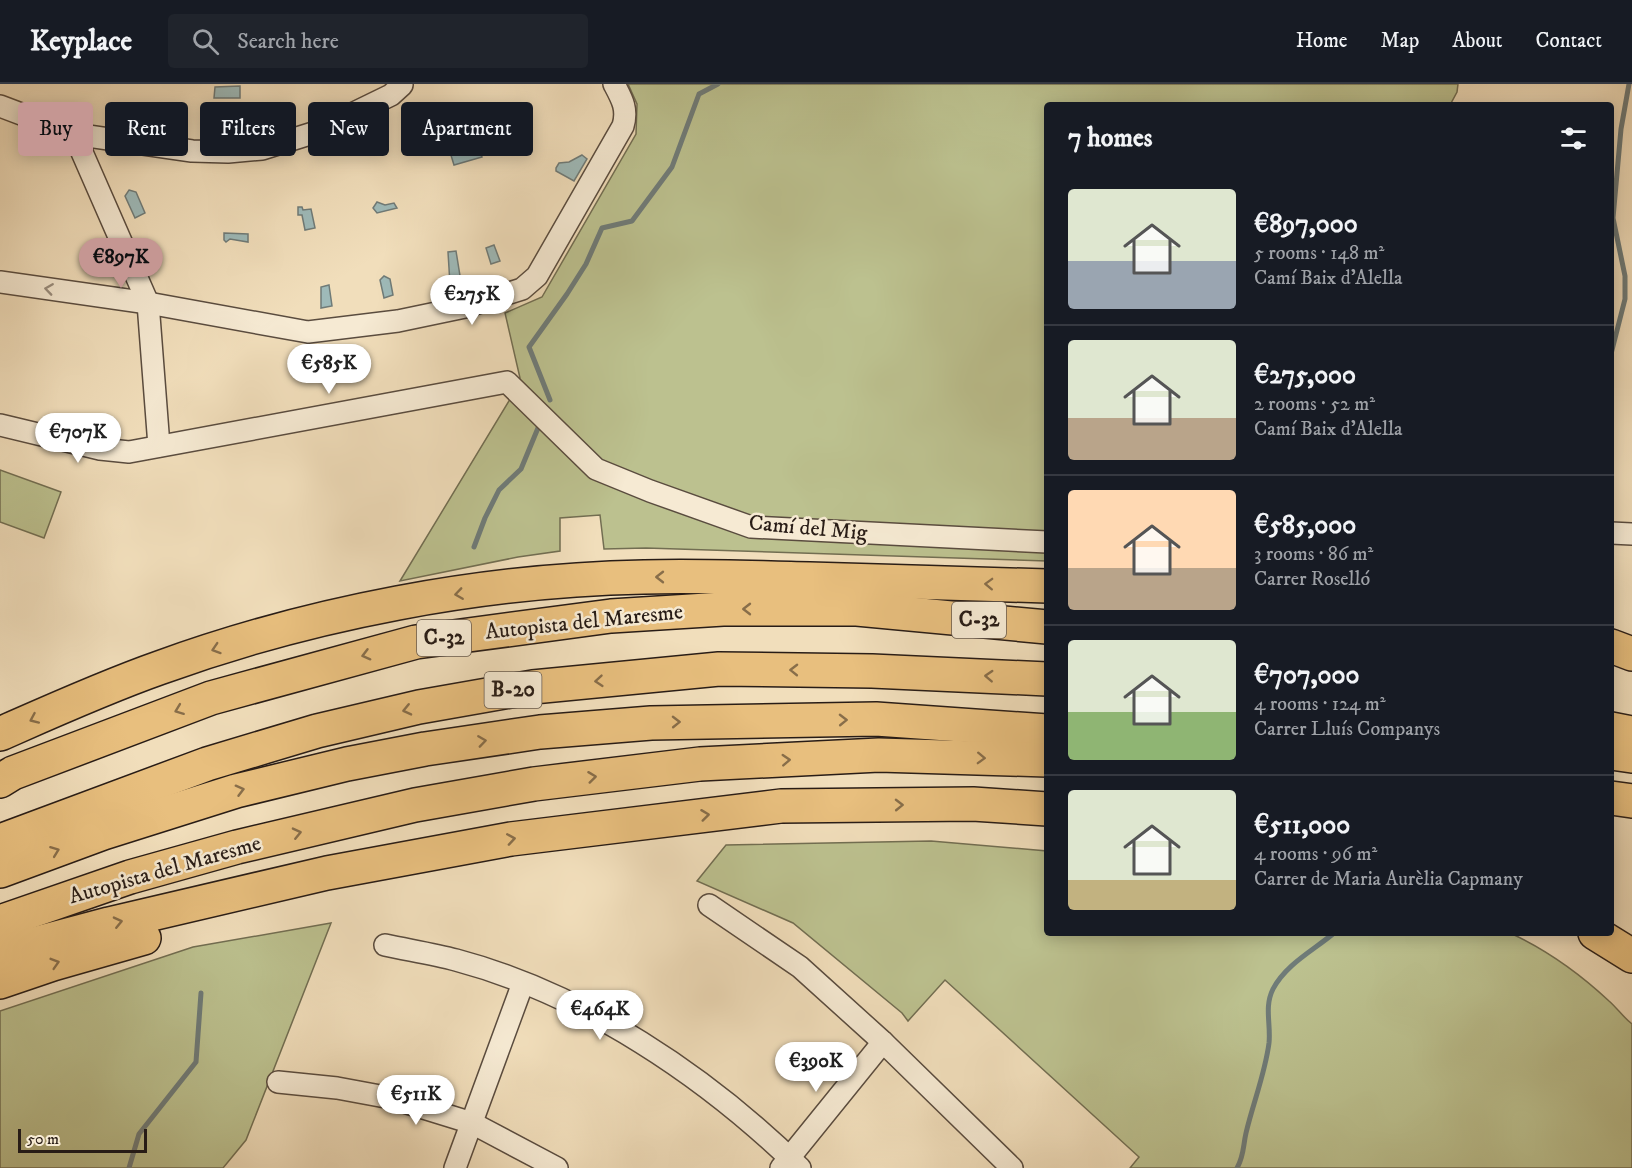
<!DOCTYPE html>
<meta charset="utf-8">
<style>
:root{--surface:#171b24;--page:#20242c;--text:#f1f3f6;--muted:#9ea1a6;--line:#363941;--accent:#c59692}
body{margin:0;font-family:"IM FELL DW Pica",serif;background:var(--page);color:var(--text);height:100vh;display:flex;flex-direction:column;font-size:22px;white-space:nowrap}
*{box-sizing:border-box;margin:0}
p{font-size:20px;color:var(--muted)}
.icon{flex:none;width:33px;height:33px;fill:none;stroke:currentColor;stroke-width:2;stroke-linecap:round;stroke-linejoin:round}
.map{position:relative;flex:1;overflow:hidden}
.details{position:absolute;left:1044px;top:18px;width:570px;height:834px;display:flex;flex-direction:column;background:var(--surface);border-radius:6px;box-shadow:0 3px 15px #0003}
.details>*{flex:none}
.hud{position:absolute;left:18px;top:18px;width:570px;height:54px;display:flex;gap:12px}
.scale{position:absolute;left:18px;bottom:15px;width:129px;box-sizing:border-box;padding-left:6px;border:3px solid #281c16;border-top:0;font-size:16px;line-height:21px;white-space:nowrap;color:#281c16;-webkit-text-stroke:4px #f6ead3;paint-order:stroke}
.price{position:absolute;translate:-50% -51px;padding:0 14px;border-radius:21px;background:#fff;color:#222;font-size:20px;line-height:39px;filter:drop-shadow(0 2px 3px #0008)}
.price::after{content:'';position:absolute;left:50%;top:36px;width:18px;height:14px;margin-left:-9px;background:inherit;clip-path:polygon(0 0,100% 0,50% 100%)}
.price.selected{background:var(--accent);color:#111}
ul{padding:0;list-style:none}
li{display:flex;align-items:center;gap:18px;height:150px;padding:0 24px}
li+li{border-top:2px solid var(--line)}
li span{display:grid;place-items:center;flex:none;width:168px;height:120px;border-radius:6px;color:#555}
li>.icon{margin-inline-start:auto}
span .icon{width:72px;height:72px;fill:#fffc;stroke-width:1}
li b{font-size:26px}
h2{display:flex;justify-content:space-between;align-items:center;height:72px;padding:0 24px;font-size:26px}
.tag{padding:0 21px;border-radius:6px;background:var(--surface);box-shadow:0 3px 15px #0003;font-size:21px;line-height:54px}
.tag.selected{background:var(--accent);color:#111}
header{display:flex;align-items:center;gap:36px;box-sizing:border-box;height:84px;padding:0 30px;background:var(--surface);border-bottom:2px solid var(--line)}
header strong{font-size:28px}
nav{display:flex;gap:33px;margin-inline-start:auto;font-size:21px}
.search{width:420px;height:54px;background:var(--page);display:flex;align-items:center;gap:15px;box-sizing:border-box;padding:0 21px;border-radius:6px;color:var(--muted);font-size:22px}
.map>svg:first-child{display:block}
</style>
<header>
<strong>Keyplace</strong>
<div class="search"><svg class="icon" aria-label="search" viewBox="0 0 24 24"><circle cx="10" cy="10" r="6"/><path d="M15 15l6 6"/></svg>Search here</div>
<nav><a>Home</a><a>Map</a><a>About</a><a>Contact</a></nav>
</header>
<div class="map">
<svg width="1632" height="1084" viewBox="0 0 1632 1084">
<rect width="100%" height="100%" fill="#f1debb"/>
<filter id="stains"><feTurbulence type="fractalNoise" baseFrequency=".00333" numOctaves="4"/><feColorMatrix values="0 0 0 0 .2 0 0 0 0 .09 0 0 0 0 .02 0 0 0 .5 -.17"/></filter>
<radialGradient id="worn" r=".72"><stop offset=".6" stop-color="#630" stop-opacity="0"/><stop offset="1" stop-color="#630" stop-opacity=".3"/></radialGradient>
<g fill="#bcc18f" stroke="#726e52" stroke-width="1.5">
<path d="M628 0H1458L1457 8 1450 21H1047V477L646 464 604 465 600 431 560 434V467L518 473 400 497 512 312 520 294 505 229 542 213 636 50 637 20Z"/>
<path d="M0 386 61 408 44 454 0 438Z"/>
<path d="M931 757 1047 767V849H1510C1547 866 1579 889 1609 917 1617 924 1623 933 1632 940V1084H1130L1139 1073 945 896 908 937 902 929 793 839 697 797 726 761Z"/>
<path d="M331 839 246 1056 223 1084H0V927L193 863Z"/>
</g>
<g fill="#9ebab9" stroke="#6f7b78" stroke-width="1.5">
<path d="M240 2V14H214L215 3Z"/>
<path d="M507 35 514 66 499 69 492 39Z"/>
<path d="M478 60 482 73 454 81 450 68Z"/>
<path d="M582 71 587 75 574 97 556 87V84L559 79 569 78Z"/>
<path d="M129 106 136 108 145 129 135 134 125 112Z"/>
<path d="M377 118 385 121 394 119 397 124 377 129 373 124Z"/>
<path d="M298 123H302L303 126 311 125 315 144 305 146 302 131H298Z"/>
<path d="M224 149 248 150V158L230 155 226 158 224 156Z"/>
<path d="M494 161 500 177 491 180 486 164Z"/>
<path d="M456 167 461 198 450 200 448 168Z"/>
<path d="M384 192 390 195 393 211 384 214 380 196Z"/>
<path d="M329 201 332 222 321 224V203Z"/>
</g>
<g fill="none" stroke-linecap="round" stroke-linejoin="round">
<g stroke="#6f7b78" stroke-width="5">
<path d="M1611 270 1625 215V192L1613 134 1621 45 1629 0"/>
<path d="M550 316 529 263 567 210 586 180 602 144 632 137 672 83 699 10 718 0"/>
<path d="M474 463 485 434 499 406 521 385 538 344"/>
<path d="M129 1084 139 1050 196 978 201 909"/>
<path d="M1237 1084C1244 1072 1243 1062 1246 1049 1253 1019 1265 990 1269 959 1271 940 1264 923 1273 905 1286 880 1314 866 1334 849"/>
</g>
<defs>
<g id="minor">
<path d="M0 22 74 50 192 67 228 68 262 65 313 49 391 11 402 1"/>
<path d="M74 50 148 219 159 362"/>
<path d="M0 198 148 219 308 248 398 237 465 223 522 205 537 192 623 42C628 25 622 15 614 0"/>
<path d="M0 341 100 365 129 368 507 298 596 385 650 407 751 443 1047 458"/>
<path d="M1611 449 1632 450"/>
<path d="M709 821 800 883 883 958 1012 1084"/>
<path d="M385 861C408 866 433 870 456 876 584 910 706 992 800 1084"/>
<path d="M278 998 337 1004 391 1014 472 1039 557 1084"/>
<path d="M455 1084 523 899"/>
<path d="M781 1084 883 958"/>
</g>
<g id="motorway">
<path d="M1611 562 1632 570"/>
<path d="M1611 645 1632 649"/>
<path d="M0 650C52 627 105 603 159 584 310 529 483 496 644 493 699 491 755 494 810 495 889 497 968 500 1047 502"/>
<path d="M1611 669 1632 672"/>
<path d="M0 697 13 689 211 614 416 558 611 532 723 525H857L1047 543"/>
<path d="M1611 714 1632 717"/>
<path d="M0 757 207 680 317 647 419 623 533 603 719 585 872 587 1047 595"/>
<path d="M0 787 103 749 236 707 347 680 425 665 540 648 651 639 876 635 1047 647"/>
<path d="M0 838 130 793 237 763 415 721 534 700 700 680 879 671 1047 676"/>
<path d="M1595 849 1632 872"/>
<path d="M0 869 109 840 327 789 511 755 781 722 973 720 1047 725"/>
<path d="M0 898 53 880 144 854"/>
</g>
</defs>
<use href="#minor" stroke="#5a4c3f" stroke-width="24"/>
<use href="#motorway" stroke="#281c16" stroke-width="36"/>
<use href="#minor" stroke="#f6ead3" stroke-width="21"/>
<use href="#motorway" stroke="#e8bf7e" stroke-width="33"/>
</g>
<defs><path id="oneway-chevron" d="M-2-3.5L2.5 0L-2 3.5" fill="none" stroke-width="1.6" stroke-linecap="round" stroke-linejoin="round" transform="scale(1.5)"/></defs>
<use stroke="#998d7e" href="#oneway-chevron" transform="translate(49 205) rotate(-172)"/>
<g stroke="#886e4a">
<use href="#oneway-chevron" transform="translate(660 493) rotate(-180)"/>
<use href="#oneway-chevron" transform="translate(989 500) rotate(-178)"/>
<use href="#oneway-chevron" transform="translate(459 510) rotate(172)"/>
<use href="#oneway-chevron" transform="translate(747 525) rotate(-180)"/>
<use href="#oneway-chevron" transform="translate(216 565) rotate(162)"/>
<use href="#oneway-chevron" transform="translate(366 571) rotate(165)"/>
<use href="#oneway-chevron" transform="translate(794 586) rotate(-179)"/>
<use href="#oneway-chevron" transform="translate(989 592) rotate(-177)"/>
<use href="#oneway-chevron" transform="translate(599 597) rotate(175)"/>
<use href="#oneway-chevron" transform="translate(179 626) rotate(159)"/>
<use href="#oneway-chevron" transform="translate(407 626) rotate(167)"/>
<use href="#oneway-chevron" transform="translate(34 635) rotate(156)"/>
<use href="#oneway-chevron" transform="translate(843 636) rotate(-1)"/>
<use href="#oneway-chevron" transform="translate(676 638) rotate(-1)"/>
<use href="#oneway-chevron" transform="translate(482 657) rotate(-8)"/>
<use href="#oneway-chevron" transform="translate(981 674) rotate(2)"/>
<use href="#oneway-chevron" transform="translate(786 676) rotate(-3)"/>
<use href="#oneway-chevron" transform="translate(592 693) rotate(-7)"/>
<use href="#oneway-chevron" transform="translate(240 706) rotate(-15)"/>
<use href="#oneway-chevron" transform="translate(899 721) rotate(-1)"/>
<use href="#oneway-chevron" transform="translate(705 731) rotate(-7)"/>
<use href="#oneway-chevron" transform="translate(297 749) rotate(-13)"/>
<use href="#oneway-chevron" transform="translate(511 755) rotate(-9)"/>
<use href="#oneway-chevron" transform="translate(55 767) rotate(-21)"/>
<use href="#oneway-chevron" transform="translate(118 838) rotate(-13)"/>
<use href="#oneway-chevron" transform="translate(55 879) rotate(-17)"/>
</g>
<g text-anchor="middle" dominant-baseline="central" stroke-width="5" stroke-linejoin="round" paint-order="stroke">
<g fill="#f6ead3" stroke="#665a4f" stroke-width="1.5">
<rect x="952" y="518" width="54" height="36" rx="4.5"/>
<rect x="417" y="536" width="54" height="36" rx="4.5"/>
<rect x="484.5" y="588" width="57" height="36" rx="4.5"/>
</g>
<g font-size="21" font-weight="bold" fill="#281c16">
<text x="979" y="536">C-32</text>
<text x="444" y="554">C-32</text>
<text x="513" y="606">B-20</text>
</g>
<g font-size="22" fill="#281c16" stroke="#f6ead3">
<text transform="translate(808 444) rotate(5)">Camí del Mig</text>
<text transform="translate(584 538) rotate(-6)">Autopista del Maresme</text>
<text transform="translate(165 786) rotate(-16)">Autopista del Maresme</text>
</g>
</g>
<rect width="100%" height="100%" filter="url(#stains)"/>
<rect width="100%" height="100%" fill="url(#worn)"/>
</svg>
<div class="scale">50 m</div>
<b class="price selected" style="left:121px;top:205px">€897K</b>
<b class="price" style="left:472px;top:242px">€275K</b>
<b class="price" style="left:329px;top:311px">€585K</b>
<b class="price" style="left:78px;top:380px">€707K</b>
<b class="price" style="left:600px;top:957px">€464K</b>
<b class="price" style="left:816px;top:1009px">€390K</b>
<b class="price" style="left:416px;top:1042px">€511K</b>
<div class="hud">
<a class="tag selected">Buy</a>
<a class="tag">Rent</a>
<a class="tag">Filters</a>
<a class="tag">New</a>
<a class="tag">Apartment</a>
</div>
<section class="details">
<h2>7 homes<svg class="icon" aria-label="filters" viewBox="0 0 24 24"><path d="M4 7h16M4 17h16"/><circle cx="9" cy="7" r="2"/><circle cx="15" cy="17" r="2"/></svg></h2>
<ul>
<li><span style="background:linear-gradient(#dfe7d0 60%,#9aa5b1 0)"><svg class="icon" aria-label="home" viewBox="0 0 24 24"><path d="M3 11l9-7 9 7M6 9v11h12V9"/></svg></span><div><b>€897,000</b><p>5 rooms · 148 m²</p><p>Camí Baix d'Alella</p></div></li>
<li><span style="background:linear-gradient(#dfe7d0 65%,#b9a48a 0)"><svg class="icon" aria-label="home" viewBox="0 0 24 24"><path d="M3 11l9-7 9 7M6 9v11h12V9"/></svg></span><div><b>€275,000</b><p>2 rooms · 52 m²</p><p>Camí Baix d'Alella</p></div></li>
<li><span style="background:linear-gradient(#ffd9b3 65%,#b9a48a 0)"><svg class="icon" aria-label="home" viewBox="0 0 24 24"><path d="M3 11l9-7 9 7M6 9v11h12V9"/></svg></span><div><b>€585,000</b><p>3 rooms · 86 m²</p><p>Carrer Roselló</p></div></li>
<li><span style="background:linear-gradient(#dfe7d0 60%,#8fb573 0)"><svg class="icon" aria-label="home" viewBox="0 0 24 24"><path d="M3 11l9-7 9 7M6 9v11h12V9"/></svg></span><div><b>€707,000</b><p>4 rooms · 124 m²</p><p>Carrer Lluís Companys</p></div></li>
<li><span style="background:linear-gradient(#dfe7d0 75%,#c2b280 0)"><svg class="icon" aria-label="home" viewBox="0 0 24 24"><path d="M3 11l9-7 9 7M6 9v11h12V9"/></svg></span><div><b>€511,000</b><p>4 rooms · 96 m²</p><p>Carrer de Maria Aurèlia Capmany</p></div></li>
</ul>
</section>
</div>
